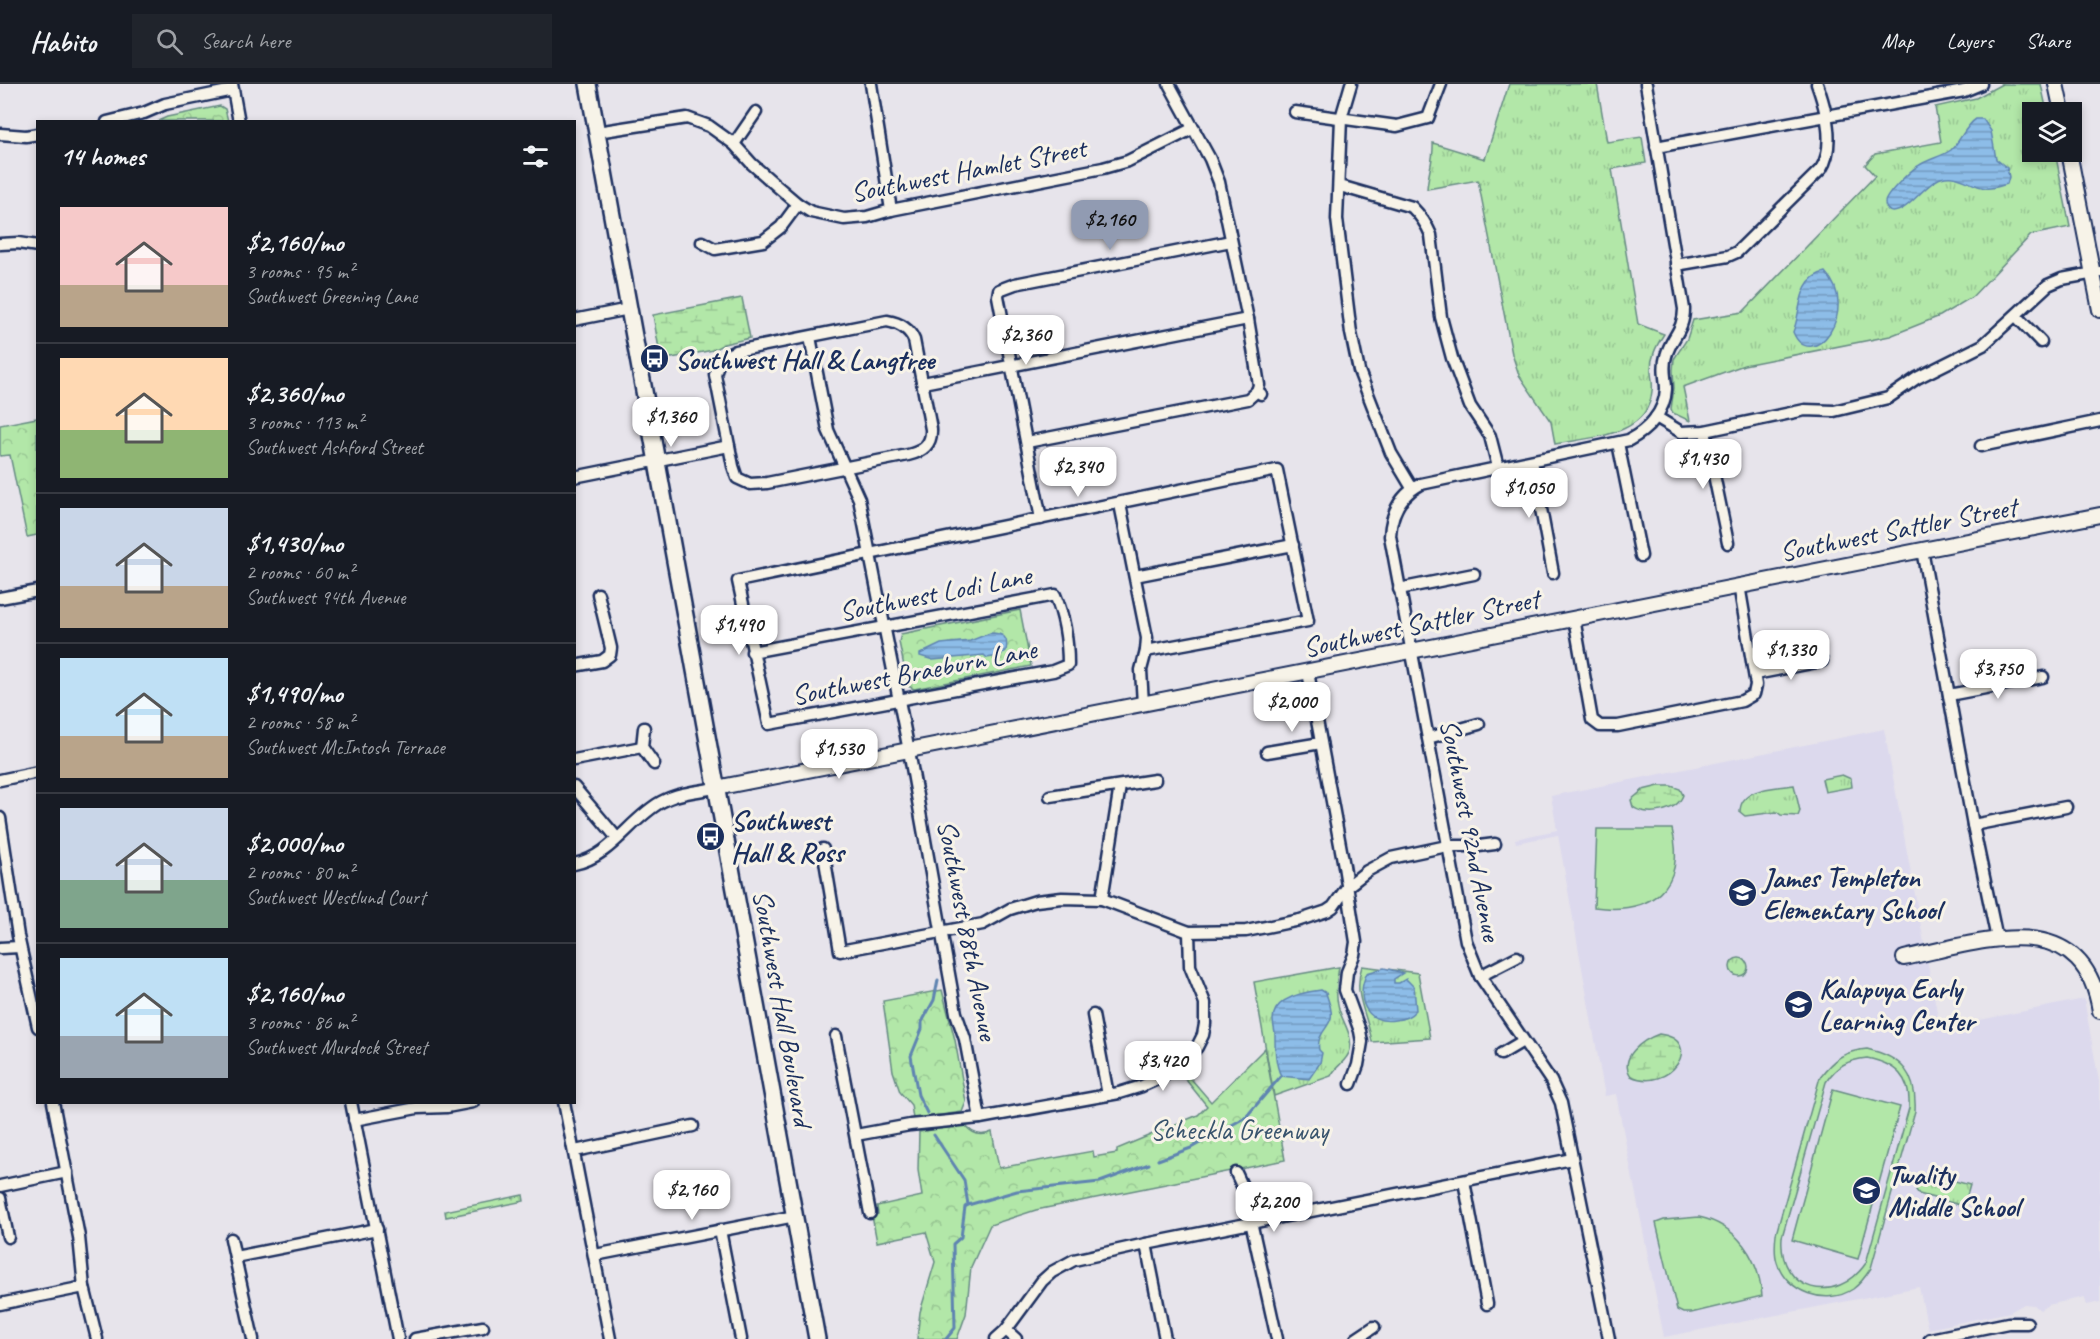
<!DOCTYPE html>
<meta charset="utf-8">
<style>
:root{--surface:#171b24;--page:#20242c;--text:#f1f3f6;--muted:#9ea1a6;--line:#363941;--accent:#919bb2}
body{margin:0;font-family:Caveat,sans-serif;background:var(--page);color:var(--text);height:100vh;display:flex;flex-direction:column;font-size:22px;white-space:nowrap}
*{box-sizing:border-box;margin:0}
p{font-size:20px;color:var(--muted)}
.icon{flex:none;width:33px;height:33px;fill:none;stroke:currentColor;stroke-width:2;stroke-linecap:round;stroke-linejoin:round}
.map{position:relative;flex:1;overflow:hidden}
.side{position:absolute;left:36px;top:36px;width:540px;height:984px;display:flex;flex-direction:column;background:var(--surface);border-radius:0px;box-shadow:0 3px 9px #0003}
.side>*{flex:none}
.buttons{position:absolute;left:2022px;top:18px;display:grid;gap:12px}
.buttons a{display:grid;place-items:center;width:60px;height:60px;border-radius:0px;background:var(--surface);box-shadow:0 3px 9px #0003;font-size:30px}
.price{position:absolute;translate:-50% -51px;padding:0 14px;border-radius:12px;background:#fff;color:#222;font-size:20px;line-height:39px;filter:drop-shadow(0 2px 3px #0008)}
.price::after{content:'';position:absolute;left:50%;top:36px;width:18px;height:14px;margin-left:-9px;background:inherit;clip-path:polygon(0 0,100% 0,50% 100%)}
.price.on{background:var(--accent);color:#111}
ul{padding:0;list-style:none}
li{display:flex;align-items:center;gap:18px;height:150px;padding:0 24px}
li+li{border-top:2px solid var(--line)}
li span{display:grid;place-items:center;flex:none;width:168px;height:120px;border-radius:0px;color:#555}
li>.icon{margin-inline-start:auto}
span .icon{width:72px;height:72px;fill:#fffc;stroke-width:1}
li b{font-size:26px}
h2{display:flex;justify-content:space-between;align-items:center;height:72px;padding:0 24px;font-size:26px}
header{display:flex;align-items:center;gap:36px;box-sizing:border-box;height:84px;padding:0 30px;background:var(--surface);border-bottom:2px solid var(--line)}
header strong{font-size:28px}
nav{display:flex;gap:33px;margin-inline-start:auto;font-size:21px}
.search{width:420px;height:54px;background:var(--page);display:flex;align-items:center;gap:15px;box-sizing:border-box;padding:0 21px;border-radius:0px;color:var(--muted);font-size:22px}
.map>svg:first-child{display:block}
</style>
<header>
<strong>Habito</strong>
<div class="search"><svg class="icon" aria-label="search" viewBox="0 0 24 24"><circle cx="10" cy="10" r="6"/><path d="M15 15l6 6"/></svg>Search here</div>
<nav><a>Map</a><a>Layers</a><a>Share</a></nav>
</header>
<div class="map">
<svg width="2100" height="1255" viewBox="0 0 2100 1255">
<defs>
<pattern id="grass-tufts" width="24" height="20" patternUnits="userSpaceOnUse" patternTransform="scale(1.5)"><rect width="24" height="20" fill="#b2e7a8"/><path d="M3 7l-1-3M5 7V3M7 7l1-3M15 17l-1-3M17 17v-4M19 17l1-3" fill="none" stroke="#98c693"/></pattern>
<pattern id="forest-crowns" width="20" height="18" patternUnits="userSpaceOnUse" patternTransform="scale(1.5)"><rect width="20" height="18" fill="#b2e7a8"/><path d="M2 6a3 3 0 1 1 6 0M12 15a3 3 0 1 1 6 0" fill="none" stroke="#98c693"/></pattern>
<pattern id="wetland-marsh" width="20" height="14" patternUnits="userSpaceOnUse" patternTransform="scale(1.5)"><rect width="20" height="14" fill="#b2e7a8"/><path d="M1 5h8M5 5V1M11 12h8M15 12V8" fill="none" stroke="#98c693"/></pattern>
<pattern id="water-rules" width="6" height="5" patternUnits="userSpaceOnUse" patternTransform="scale(1.5)"><rect width="6" height="5" fill="#8dbde8"/><path d="M0 2.5h6" fill="none" stroke="#729abf"/></pattern>
</defs>
<rect width="100%" height="100%" fill="#e7e4eb"/>
<filter id="ink" filterUnits="userSpaceOnUse"><feTurbulence type="fractalNoise" baseFrequency=".0167" numOctaves="2"/><feDisplacementMap in="SourceGraphic" scale="12" xChannelSelector="R" yChannelSelector="G"/><feConvolveMatrix kernelMatrix="1 2 1 2 8 2 1 2 1" color-interpolation-filters="sRGB"/></filter>
<g filter="url(#ink)">
<path fill="#dcd9ed" d="M1884 645 1940 944 2084 915 2100 1003V1218L2087 1221 2084 1213 2048 1221 2040 1226 2034 1221 2024 1220 2010 1228 1928 1245 1919 1203 1664 1253 1616 1010 1605 1012 1558 751 1516 759 1515 755 1557 746 1551 712Z"/>
<g fill="url(#grass-tufts)" stroke="#668b83" stroke-width="1.5">
<path d="M1509 0H1597L1607 58 1642 53 1646 79 1612 85 1638 240 1664 250C1656 262 1650 274 1651 289 1652 295 1653 301 1652 307 1648 353 1590 353 1555 360L1551 338 1519 291 1512 270 1478 96 1427 105C1428 89 1434 75 1433 59L1485 75Z"/>
<path d="M2002 0H2041L2047 28H2032V68H2055L2070 143 2031 151 1972 213 1940 232 1890 252 1744 281 1683 303 1690 337 1673 329 1671 325 1674 304 1673 286 1674 275 1687 255 1693 236 1743 228 1875 92 1865 81 1875 70 1941 58 1935 23 1976 14Z"/>
<path d="M1842 691 1851 695 1852 703 1825 708 1822 695Z"/>
<path d="M1794 701 1800 727 1798 732 1781 731 1777 728 1745 732 1740 728C1740 703 1776 704 1794 701Z"/>
<circle cx="1739" cy="883" r="9"/>
<path d="M1362 882 1418 889 1430 954 1372 958C1368 931 1352 911 1362 882Z"/>
<path d="M1339 883C1336 898 1335 911 1339 925 1343 939 1353 951 1350 966 1347 978 1335 982 1331 992L1274 1012 1254 898Z"/>
<path d="M1925 1089 1970 1101 1964 1122 1919 1110 1916 1106 1920 1092Z"/>
</g>
<g fill="url(#forest-crowns)" stroke="#668b83" stroke-width="1.5">
<path d="M220 22 225 25 228 37H158L167 33Z"/>
<path d="M37 334V451L27 453 10 371 0 372V341Z"/>
<path d="M1020 526 1031 582 914 605 908 602 899 558 901 550Z"/>
<path d="M942 906 955 956 966 1018 962 1028 913 1035 911 1021 900 1008 893 987 883 917Z"/>
<path d="M1265 964 1285 1076 1036 1126 990 1141 971 1183 966 1230 957 1255H917L920 1228 935 1178 926 1148 877 1158 872 1132 878 1130 877 1122 922 1112 918 1086 919 1048 965 1041C972 1050 981 1053 992 1048L999 1084 1093 1067 1094 1073 1117 1069V1065L1198 1031 1207 1022 1182 991 1186 989 1211 1018Z"/>
<path d="M523 1111 524 1117 446 1133 445 1127Z"/>
</g>
<g fill="url(#wetland-marsh)" stroke="#668b83" stroke-width="1.5">
<path d="M742 214 750 254 724 260 713 266 661 276 653 231Z"/>
<path d="M1659 702H1671L1680 705 1683 711C1677 728 1646 733 1633 723L1631 716 1643 706Z"/>
<path d="M1659 950C1707 956 1669 1010 1631 992 1618 974 1642 956 1659 950Z"/>
</g>
<g fill="#b2e7a8" stroke="#668b83" stroke-width="1.5" fill-rule="evenodd">
<path d="M1597 745H1672C1687 804 1650 831 1594 823Z"/>
<path d="M1867 965C1902 973 1917 990 1915 1027L1871 1184C1866 1192 1861 1199 1853 1205 1826 1223 1786 1208 1777 1178 1774 1169 1775 1159 1776 1150L1820 993C1833 975 1845 967 1867 965ZM1867 974C1896 980 1911 993 1909 1024L1866 1179C1837 1222 1778 1209 1782 1153L1826 998C1836 982 1848 976 1867 974Z"/>
<path d="M1833 1005 1900 1023 1858 1175 1792 1156Z"/>
<path d="M1699 1133C1737 1141 1759 1174 1762 1212L1691 1229H1683L1677 1226 1656 1139 1664 1136Z"/>
</g>
<g fill="url(#water-rules)" stroke="#5f84b1" stroke-width="1.5">
<path d="M1976 35H1983L1991 47 1996 75 2007 84 2009 93 2007 100C2000 102 1992 105 1985 104 1969 101 1958 89 1941 94 1925 99 1908 128 1893 128 1888 128 1885 123 1885 119 1885 111 1911 86 1918 82 1928 75 1941 73 1951 66 1959 59 1966 41 1976 35Z"/>
<path d="M1825 188C1862 227 1811 291 1793 248 1802 227 1797 194 1825 188Z"/>
<path d="M990 549C1003 549 1009 553 1006 567L999 572 987 574 984 571 933 576 920 572V570L941 560 970 557Z"/>
<path d="M1384 884 1403 889 1394 895V899H1399L1406 895 1414 903 1416 926C1410 933 1404 935 1395 936 1365 941 1355 913 1367 889Z"/>
<path d="M1321 906 1326 909C1328 917 1333 926 1331 934 1328 945 1316 951 1319 966L1322 969 1320 979 1309 995 1281 992C1275 980 1275 964 1275 951 1275 946 1273 941 1273 936 1273 914 1304 908 1321 906Z"/>
</g>
<g fill="none" stroke-linecap="round" stroke-linejoin="round">
<g stroke="#5f84b1" stroke-width="3">
<path d="M927 1029 918 1011 911 972 922 945V938L934 916 938 896"/>
<path d="M934 1051 964 1096 968 1121 965 1123 961 1153 953 1160 955 1244 946 1255"/>
<path d="M1158 1076 1191 1064 1246 1033 1281 992"/>
<path d="M968 1121 1017 1107 1100 1098 1149 1080"/>
</g>
<defs>
<g id="minor">
<path d="M232 0 239 38"/>
<path d="M871 0 891 126"/>
<path d="M1169 0 1210 75 1219 98 1248 235 1259 301 1257 307 1261 310"/>
<path d="M1351 0 1341 34 1337 135 1351 249 1359 287 1391 369 1412 404"/>
<path d="M1295 28 1397 42 1428 34 1441 0"/>
<path d="M107 38 144 29 165 20 233 6"/>
<path d="M597 48 687 34 709 42 734 60 752 80 778 103 798 120 811 128 844 135 867 133 891 126 1103 84 1128 77 1194 44"/>
<path d="M0 50 26 52 38 50"/>
<path d="M734 60 756 28"/>
<path d="M1656 63 1964 7 1981 0"/>
<path d="M1340 102 1412 123C1421 132 1426 139 1431 151L1441 233 1452 274 1470 322 1490 352 1498 383"/>
<path d="M702 158 715 165 763 157 781 143 798 120"/>
<path d="M0 160 18 159 38 162"/>
<path d="M1676 181 1728 172 1737 168 1821 85C1836 61 1826 25 1817 0"/>
<path d="M2016 232 2041 258"/>
<path d="M574 236 629 225"/>
<path d="M887 237C899 239 909 244 914 256L931 345C932 361 922 368 908 371L767 399 750 400 737 394 733 382 715 291C717 278 724 272 736 267Z"/>
<path d="M810 253 828 346 859 415 909 667 956 929 965 955 980 1034"/>
<path d="M923 299 1248 235"/>
<path d="M1656 333 1681 348 1705 347 1805 326 1834 327 1888 314 1917 294 1983 261 2048 201 2062 195 2100 188"/>
<path d="M1705 347 1728 459"/>
<path d="M1027 358 1248 315 1257 307"/>
<path d="M1618 359 1641 472"/>
<path d="M1981 362 2100 337"/>
<path d="M1532 377 1553 489"/>
<path d="M574 393 729 362"/>
<path d="M1120 420 1147 554 1146 567 1141 586 1143 620"/>
<path d="M1041 435 998 212 999 206 1015 200 1231 157"/>
<path d="M1922 466 1973 741 1997 855"/>
<path d="M1135 492 1293 461"/>
<path d="M1399 505 1474 490"/>
<path d="M0 514 38 507"/>
<path d="M1574 534 1592 636 1600 642H1618L1742 617 1754 610 1756 601 1739 501"/>
<path d="M752 568 1055 511C1064 532 1068 557 1068 581L1053 587 769 640 738 497 1277 386 1308 537 1146 567"/>
<path d="M574 582 602 577 610 571 611 564 598 510"/>
<path d="M1308 588 1344 782 1356 858 1354 871 1347 888 1345 906 1360 947 1362 958 1358 981 1351 1000"/>
<path d="M1755 590 1822 577"/>
<path d="M1949 611 2043 593"/>
<path d="M644 644 642 663 654 680"/>
<path d="M1428 654 1479 640"/>
<path d="M1267 668 1321 659"/>
<path d="M574 676 642 663"/>
<path d="M0 696 38 688"/>
<path d="M574 703 617 754"/>
<path d="M1050 712 1155 696"/>
<path d="M0 734 18 852 38 943"/>
<path d="M1973 741 2066 723"/>
<path d="M823 765 840 867 983 840 1010 825 1036 817 1062 814 1102 815 1189 848 1246 847 1300 836 1327 827 1333 823 1348 802 1367 787 1391 774 1447 762H1479L1495 760"/>
<path d="M574 780C611 773 630 735 661 718 677 709 699 707 716 704"/>
<path d="M1102 815 1120 702"/>
<path d="M0 864 20 863"/>
<path d="M1480 892 1517 873"/>
<path d="M1093 931 1108 1011"/>
<path d="M836 952 870 1129"/>
<path d="M1501 970 1523 957"/>
<path d="M53 1018 79 1153 84 1203 97 1255"/>
<path d="M351 1018 398 1255"/>
<path d="M564 1018 610 1255"/>
<path d="M354 1036 417 1024 447 1023 473 1018"/>
<path d="M856 1051 910 1041 980 1034 1119 1009 1142 1002 1162 993 1190 971 1197 963 1203 951 1205 940V919L1190 882 1189 848"/>
<path d="M575 1067 693 1042"/>
<path d="M1236 1089 1244 1106 1277 1255"/>
<path d="M1464 1097 1487 1220"/>
<path d="M0 1102 67 1088"/>
<path d="M0 1114 8 1153"/>
<path d="M720 1146 741 1255"/>
<path d="M231 1155 253 1255"/>
<path d="M1146 1160 1165 1255"/>
<path d="M595 1171 795 1132"/>
<path d="M235 1173 377 1145"/>
<path d="M0 1220 84 1203"/>
<path d="M1006 1246 1016 1255"/>
<path d="M415 1255 483 1243"/>
<path d="M996 1255 1006 1246 1042 1197 1052 1188 1074 1176 1146 1160 1572 1075"/>
<path d="M1356 1255 1374 1243"/>
<path d="M1609 1255 1561 1019 1551 997 1480 892 1466 857 1390 452C1391 429 1400 411 1421 400L1629 356C1648 346 1665 328 1666 305 1666 294 1662 284 1666 272 1671 253 1684 247 1684 225L1646 0"/>
<path d="M1930 1255 2008 1239H2027"/>
</g>
<g id="tertiary">
<path d="M2056 0 2062 28"/>
<path d="M2069 68 2100 226"/>
<path d="M716 704 2100 431"/>
<path d="M1904 874C1977 859 2083 819 2100 927"/>
</g>
<path id="secondary" d="M588 0 817 1255"/>
</defs>
<use href="#minor" stroke="#1b2f5e" stroke-width="15"/>
<use href="#tertiary" stroke="#1b2f5e" stroke-width="18"/>
<use href="#secondary" stroke="#1b2f5e" stroke-width="20"/>
<use href="#minor" stroke="#f7f3e8" stroke-width="10"/>
<use href="#tertiary" stroke="#f7f3e8" stroke-width="14"/>
<use href="#secondary" stroke="#f7f3e8" stroke-width="15"/>
</g>
</g>
<defs>
<symbol id="bus-disc" viewBox="-11 -11 22 22"><circle r="9.5" fill="#1b2f5e" stroke="#f7f3e8"/><path d="M-5-6H5V4H4V6H2V4H-2V6H-4V4H-5ZM-3.5-4V0h7V-4ZM-3.5 1.2v1.5H-2V1.2ZM2 1.2v1.5H3.5V1.2Z" fill="#fff"/></symbol>
<symbol id="school-disc" viewBox="-11 -11 22 22"><circle r="9.5" fill="#1b2f5e" stroke="#f7f3e8"/><path d="M0-5L7-2L0 1L-7-2ZM-4 1L0 2.5L4 1V4Q0 6-4 4Z" fill="#fff"/></symbol>
</defs>
<g fill-rule="evenodd">
<use href="#bus-disc" x="638" y="258" width="33" height="33"/>
<use href="#bus-disc" x="694" y="736" width="33" height="33"/>
<use href="#school-disc" x="1726" y="792" width="33" height="33"/>
<use href="#school-disc" x="1782" y="904" width="33" height="33"/>
<use href="#school-disc" x="1850" y="1090" width="33" height="33"/>
</g>
<g text-anchor="middle" dominant-baseline="central" stroke-width="6" stroke-linejoin="round" paint-order="stroke">
<g font-size="28" fill="#1b2f5e" stroke="#f7f3e8">
<text transform="translate(968 86) rotate(-11)">Southwest Hamlet Street</text>
<text transform="translate(1898 445) rotate(-11)">Southwest Sattler Street</text>
<text transform="translate(935 509) rotate(-11)">Southwest Lodi Lane</text>
<text transform="translate(1421 539) rotate(-12)">Southwest Sattler Street</text>
<text transform="translate(914 588) rotate(-11)">Southwest Braeburn Lane</text>
<text transform="translate(1471 746) rotate(79)">Southwest 92nd Avenue</text>
<text transform="translate(968 846) rotate(79)">Southwest 88th Avenue</text>
<text transform="translate(783 924) rotate(80)">Southwest Hall Boulevard</text>
</g>
<g font-size="28" font-weight="bold" fill="#1b2f5e" stroke="#f7f3e8" text-anchor="start">
<text x="675" y="275">Southwest Hall &amp; Langtree</text>
<text x="731" y="736">Southwest<tspan x="731" dy="32">Hall &amp; Ross</tspan></text>
<text x="1763" y="793">James Templeton<tspan x="1763" dy="32">Elementary School</tspan></text>
<text x="1819" y="904">Kalapuya Early<tspan x="1819" dy="32">Learning Center</tspan></text>
<text x="1888" y="1090">Twality<tspan x="1888" dy="32">Middle School</tspan></text>
</g>
<g font-size="28" fill="#39546d" stroke="#f7f3e8">
<text x="1239" y="1045">Scheckla Greenway</text>
</g>
</g>
</svg>
<div class="buttons">
<a><svg class="icon" aria-label="layers" viewBox="0 0 24 24"><path d="M12 4l9 5-9 5-9-5zM3 14l9 5 9-5"/></svg></a>
</div>
<b class="price on" style="left:1110px;top:167px">$2,160</b>
<b class="price" style="left:1026px;top:282px">$2,360</b>
<b class="price" style="left:671px;top:364px">$1,360</b>
<b class="price" style="left:1703px;top:406px">$1,430</b>
<b class="price" style="left:1078px;top:414px">$2,340</b>
<b class="price" style="left:1529px;top:435px">$1,050</b>
<b class="price" style="left:739px;top:572px">$1,490</b>
<b class="price" style="left:1791px;top:597px">$1,330</b>
<b class="price" style="left:1998px;top:616px">$3,750</b>
<b class="price" style="left:1292px;top:649px">$2,000</b>
<b class="price" style="left:839px;top:696px">$1,530</b>
<b class="price" style="left:1163px;top:1008px">$3,420</b>
<b class="price" style="left:692px;top:1137px">$2,160</b>
<b class="price" style="left:1274px;top:1149px">$2,200</b>
<section class="side">
<h2>14 homes<svg class="icon" aria-label="filters" viewBox="0 0 24 24"><path d="M4 7h16M4 17h16"/><circle cx="9" cy="7" r="2"/><circle cx="15" cy="17" r="2"/></svg></h2>
<ul>
<li><span style="background:linear-gradient(#f6c9c9 65%,#b9a48a 0)"><svg class="icon" aria-label="home" viewBox="0 0 24 24"><path d="M3 11l9-7 9 7M6 9v11h12V9"/></svg></span><div><b>$2,160/mo</b><p>3 rooms · 95 m²</p><p>Southwest Greening Lane</p></div></li>
<li><span style="background:linear-gradient(#ffd9b3 60%,#8fb573 0)"><svg class="icon" aria-label="home" viewBox="0 0 24 24"><path d="M3 11l9-7 9 7M6 9v11h12V9"/></svg></span><div><b>$2,360/mo</b><p>3 rooms · 113 m²</p><p>Southwest Ashford Street</p></div></li>
<li><span style="background:linear-gradient(#c9d6e8 65%,#b9a48a 0)"><svg class="icon" aria-label="home" viewBox="0 0 24 24"><path d="M3 11l9-7 9 7M6 9v11h12V9"/></svg></span><div><b>$1,430/mo</b><p>2 rooms · 60 m²</p><p>Southwest 94th Avenue</p></div></li>
<li><span style="background:linear-gradient(#bfe0f5 65%,#b9a48a 0)"><svg class="icon" aria-label="home" viewBox="0 0 24 24"><path d="M3 11l9-7 9 7M6 9v11h12V9"/></svg></span><div><b>$1,490/mo</b><p>2 rooms · 58 m²</p><p>Southwest McIntosh Terrace</p></div></li>
<li><span style="background:linear-gradient(#c9d6e8 60%,#7fa58c 0)"><svg class="icon" aria-label="home" viewBox="0 0 24 24"><path d="M3 11l9-7 9 7M6 9v11h12V9"/></svg></span><div><b>$2,000/mo</b><p>2 rooms · 80 m²</p><p>Southwest Westlund Court</p></div></li>
<li><span style="background:linear-gradient(#bfe0f5 65%,#9aa5b1 0)"><svg class="icon" aria-label="home" viewBox="0 0 24 24"><path d="M3 11l9-7 9 7M6 9v11h12V9"/></svg></span><div><b>$2,160/mo</b><p>3 rooms · 86 m²</p><p>Southwest Murdock Street</p></div></li>
</ul>
</section>
</div>
